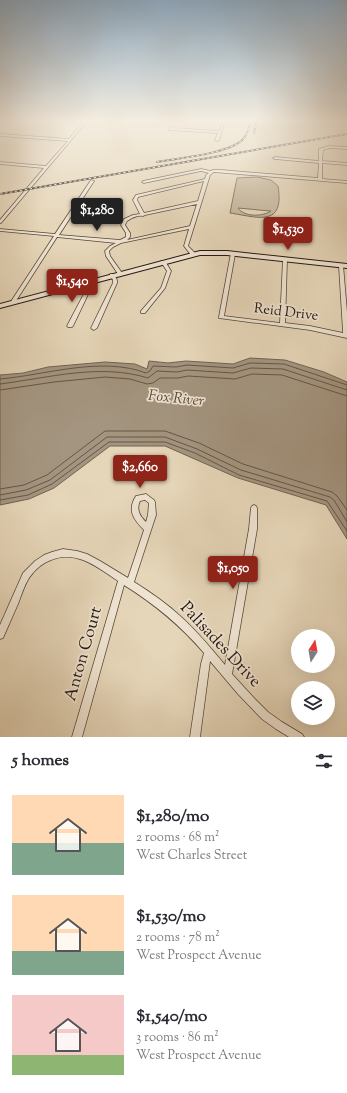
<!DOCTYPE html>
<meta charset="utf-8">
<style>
:root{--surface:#fff;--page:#f2f2f3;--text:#2b2b33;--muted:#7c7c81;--accent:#8f2418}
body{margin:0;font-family:"Sorts Mill Goudy",serif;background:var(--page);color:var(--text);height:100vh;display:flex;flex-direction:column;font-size:15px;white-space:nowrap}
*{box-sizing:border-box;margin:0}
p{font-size:13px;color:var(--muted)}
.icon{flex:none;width:22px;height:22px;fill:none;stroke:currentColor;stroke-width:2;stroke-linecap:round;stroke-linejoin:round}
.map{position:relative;height:737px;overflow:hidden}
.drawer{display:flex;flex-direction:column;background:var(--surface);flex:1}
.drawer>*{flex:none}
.needle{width:26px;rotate:11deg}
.buttons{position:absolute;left:291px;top:629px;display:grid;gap:8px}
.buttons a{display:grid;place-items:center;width:44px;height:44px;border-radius:50%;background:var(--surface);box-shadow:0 4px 16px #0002;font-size:20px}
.price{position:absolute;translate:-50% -34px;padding:0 9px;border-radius:4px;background:var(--accent);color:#fff;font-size:13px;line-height:26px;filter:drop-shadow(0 1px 2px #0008)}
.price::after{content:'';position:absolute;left:50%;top:24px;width:12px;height:9px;margin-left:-6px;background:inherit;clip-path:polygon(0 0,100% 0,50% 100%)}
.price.current{background:#222;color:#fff}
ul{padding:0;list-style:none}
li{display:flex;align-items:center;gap:12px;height:100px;padding:0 12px}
li span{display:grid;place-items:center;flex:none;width:112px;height:80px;border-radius:0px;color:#555}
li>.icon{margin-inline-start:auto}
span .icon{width:48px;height:48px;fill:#fffc;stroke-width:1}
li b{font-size:17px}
h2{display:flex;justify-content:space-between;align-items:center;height:48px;padding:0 12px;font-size:17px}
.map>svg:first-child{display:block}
</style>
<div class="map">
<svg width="347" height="737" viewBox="0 0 347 737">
<rect width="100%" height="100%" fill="#e6d6b9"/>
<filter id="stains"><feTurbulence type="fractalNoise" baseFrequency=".005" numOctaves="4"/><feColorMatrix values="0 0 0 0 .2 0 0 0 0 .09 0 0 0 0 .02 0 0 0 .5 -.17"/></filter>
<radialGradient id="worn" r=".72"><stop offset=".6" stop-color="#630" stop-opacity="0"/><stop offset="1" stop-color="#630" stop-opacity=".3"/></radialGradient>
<path fill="#c5b69c" stroke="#746656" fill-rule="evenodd" d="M257 177 271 180 278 186C285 228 257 217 230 213L237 178ZM238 208 270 211H271C262 217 244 217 238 208Z"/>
<path fill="#a49580" stroke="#706353" d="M250 358 285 360 324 372 347 382V539L326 505 238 478 165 446H110L54 488 29 499 0 505V375L23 373 48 367 105 362 135 364 147 369 149 361 168 363 186 361 233 364Z"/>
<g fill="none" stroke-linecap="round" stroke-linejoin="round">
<g stroke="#645648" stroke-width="1">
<path d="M0 379C46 375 101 356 146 373L150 371 153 366 176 367 187 365 233 368 250 363 284 364 347 385"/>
<path d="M0 384C48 378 100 363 148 378L157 371 177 372 187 370 233 373 251 368 283 369 347 390"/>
<path d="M0 390 54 382 105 377 130 379 147 384 153 383 160 378H178L188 376 235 379 252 374 282 375 347 396"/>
<path d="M0 489 24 485 47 475 105 431H165L199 443 243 464 332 492 337 496 347 510"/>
<path d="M0 495 26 490 50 480 107 437H165L197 449 241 470 330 497 334 500 347 522"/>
<path d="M0 500 28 495 52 484 109 442H165L195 453 239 475 327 501 347 531"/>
</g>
<defs>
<g id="street">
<path d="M85 120H88L1 223H0V220L44 168 0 164V162L46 166 68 141 0 136V134L69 139Z"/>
<path d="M173 120H175L172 128 219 131 223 120H225L219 140 217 141 215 140 218 133 169 130Z"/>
<path d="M329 146 347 147V149L329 148 323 150 322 161 347 163V165L322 163V179L347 181V183L214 172 210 175 188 246 195 253V255H191L184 246 189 229 121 243 113 247 109 251 110 256 122 273 120 274H118L106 256 105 251 110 246 116 243 57 237 14 304H12L10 303 54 236 0 231V229L55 234 91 180 94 181 59 235 120 240 126 237V233L121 225 124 219 133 215 140 214 133 200 136 195 205 179 206 175 209 173 201 171 144 183 142 182 143 181 201 169 211 171 213 170H221L318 178 319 163 275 159 273 158 275 157 319 161V149ZM204 181 198 201 144 213 137 200 138 197ZM197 204 190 226 127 240 130 237V233L125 225 127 221C132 218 137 215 143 216L145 215Z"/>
<path d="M231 253H233L235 254 224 316 280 323 283 260 285 259 287 260 285 323 310 326 343 333V331L339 266 341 265H343L347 312V338L310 330 219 318V317Z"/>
<path d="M161 261H165L171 271 165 288 145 313H141V311L161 288 167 271 161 262Z"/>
<path d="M110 274H114L117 280V283L97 328 94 330 92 329 91 328 113 283V280L110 275Z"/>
<path d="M88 280H92V286L73 326 72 327H68L67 326 88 286Z"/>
<path d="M146 494 154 500 155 502 156 515 134 582C150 592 166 603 179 615 196 630 211 648 225 665L249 529 251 508 252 506 254 505 256 506 257 508V529L232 674 254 698 268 712 282 722 302 734 304 737H289L276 729 262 719 238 694 210 661 200 737H190L201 664 204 653C180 625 156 605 124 585L82 737H72L118 581C106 573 96 565 83 560 62 552 41 560 29 578 24 586 21 596 18 604 13 615 8 627 3 638L0 639V625L23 573 35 561 44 555 52 552 63 549 77 551 87 554 100 561 128 578 144 530C133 519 127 510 136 496ZM145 500 149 503 148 515 146 522C140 516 136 510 140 501Z"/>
</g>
<path id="secondary" d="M200 251H227L347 264V268L227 255H200L0 308V304Z"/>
</defs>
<use href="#street" stroke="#54473a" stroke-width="1.5"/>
<use href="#secondary" stroke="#231710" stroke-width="2"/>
<use href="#street" fill="#efe4d2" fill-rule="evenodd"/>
<use href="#secondary" fill="#efe4d2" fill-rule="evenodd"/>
<defs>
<g id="rail">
<path d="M254 133 257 120"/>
<path d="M157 162C178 158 231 154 244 138 248 133 249 126 251 120"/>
<path d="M0 194 347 134"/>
</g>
</defs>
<use href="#rail" stroke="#231710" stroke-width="2"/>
<use href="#rail" stroke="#efe4d2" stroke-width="1" stroke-dasharray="2.5" stroke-linecap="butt"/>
</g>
<linearGradient id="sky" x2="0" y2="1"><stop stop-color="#8da8be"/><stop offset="0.54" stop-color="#f4ede0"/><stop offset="1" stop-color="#f4ede0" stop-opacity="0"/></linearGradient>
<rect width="347" height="223" fill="url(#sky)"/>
<g text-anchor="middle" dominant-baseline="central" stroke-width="3.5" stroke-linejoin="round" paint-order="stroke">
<g font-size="14" fill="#231710" stroke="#efe4d2">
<text transform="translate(286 313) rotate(7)">Reid Drive</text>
</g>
<g font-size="15" font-style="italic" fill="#57493d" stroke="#efe4d2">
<text transform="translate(176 399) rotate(6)">Fox River</text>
</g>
<g font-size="17" fill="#231710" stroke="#efe4d2">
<text transform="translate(220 645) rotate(47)">Palisades Drive</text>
<text transform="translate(84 654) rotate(-74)">Anton Court</text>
</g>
</g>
<rect width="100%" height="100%" filter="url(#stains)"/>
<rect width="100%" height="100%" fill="url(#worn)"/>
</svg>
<div class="buttons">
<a><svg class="needle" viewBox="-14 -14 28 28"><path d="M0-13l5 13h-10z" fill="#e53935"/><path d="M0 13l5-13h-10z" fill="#7c7c81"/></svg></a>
<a><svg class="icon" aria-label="layers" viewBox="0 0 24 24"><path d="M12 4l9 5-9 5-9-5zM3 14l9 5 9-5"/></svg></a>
</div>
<b class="price current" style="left:97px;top:232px">$1,280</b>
<b class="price" style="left:288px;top:251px">$1,530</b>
<b class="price" style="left:72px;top:303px">$1,540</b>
<b class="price" style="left:140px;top:489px">$2,660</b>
<b class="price" style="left:233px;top:590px">$1,050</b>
</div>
<section class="drawer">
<h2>5 homes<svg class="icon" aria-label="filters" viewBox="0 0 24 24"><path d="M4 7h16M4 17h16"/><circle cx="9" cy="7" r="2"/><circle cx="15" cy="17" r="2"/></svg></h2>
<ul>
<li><span style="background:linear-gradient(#ffd9b3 60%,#7fa58c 0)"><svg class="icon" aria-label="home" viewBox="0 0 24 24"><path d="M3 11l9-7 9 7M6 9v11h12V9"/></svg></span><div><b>$1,280/mo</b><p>2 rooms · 68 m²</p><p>West Charles Street</p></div></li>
<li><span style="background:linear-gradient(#ffd9b3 70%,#7fa58c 0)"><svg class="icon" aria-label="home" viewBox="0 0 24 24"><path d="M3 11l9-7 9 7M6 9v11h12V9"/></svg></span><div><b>$1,530/mo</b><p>2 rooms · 78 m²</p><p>West Prospect Avenue</p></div></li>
<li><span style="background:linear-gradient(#f6c9c9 75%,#8fb573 0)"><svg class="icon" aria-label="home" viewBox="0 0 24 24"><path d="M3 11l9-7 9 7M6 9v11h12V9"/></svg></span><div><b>$1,540/mo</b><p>3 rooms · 86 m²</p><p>West Prospect Avenue</p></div></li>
</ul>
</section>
